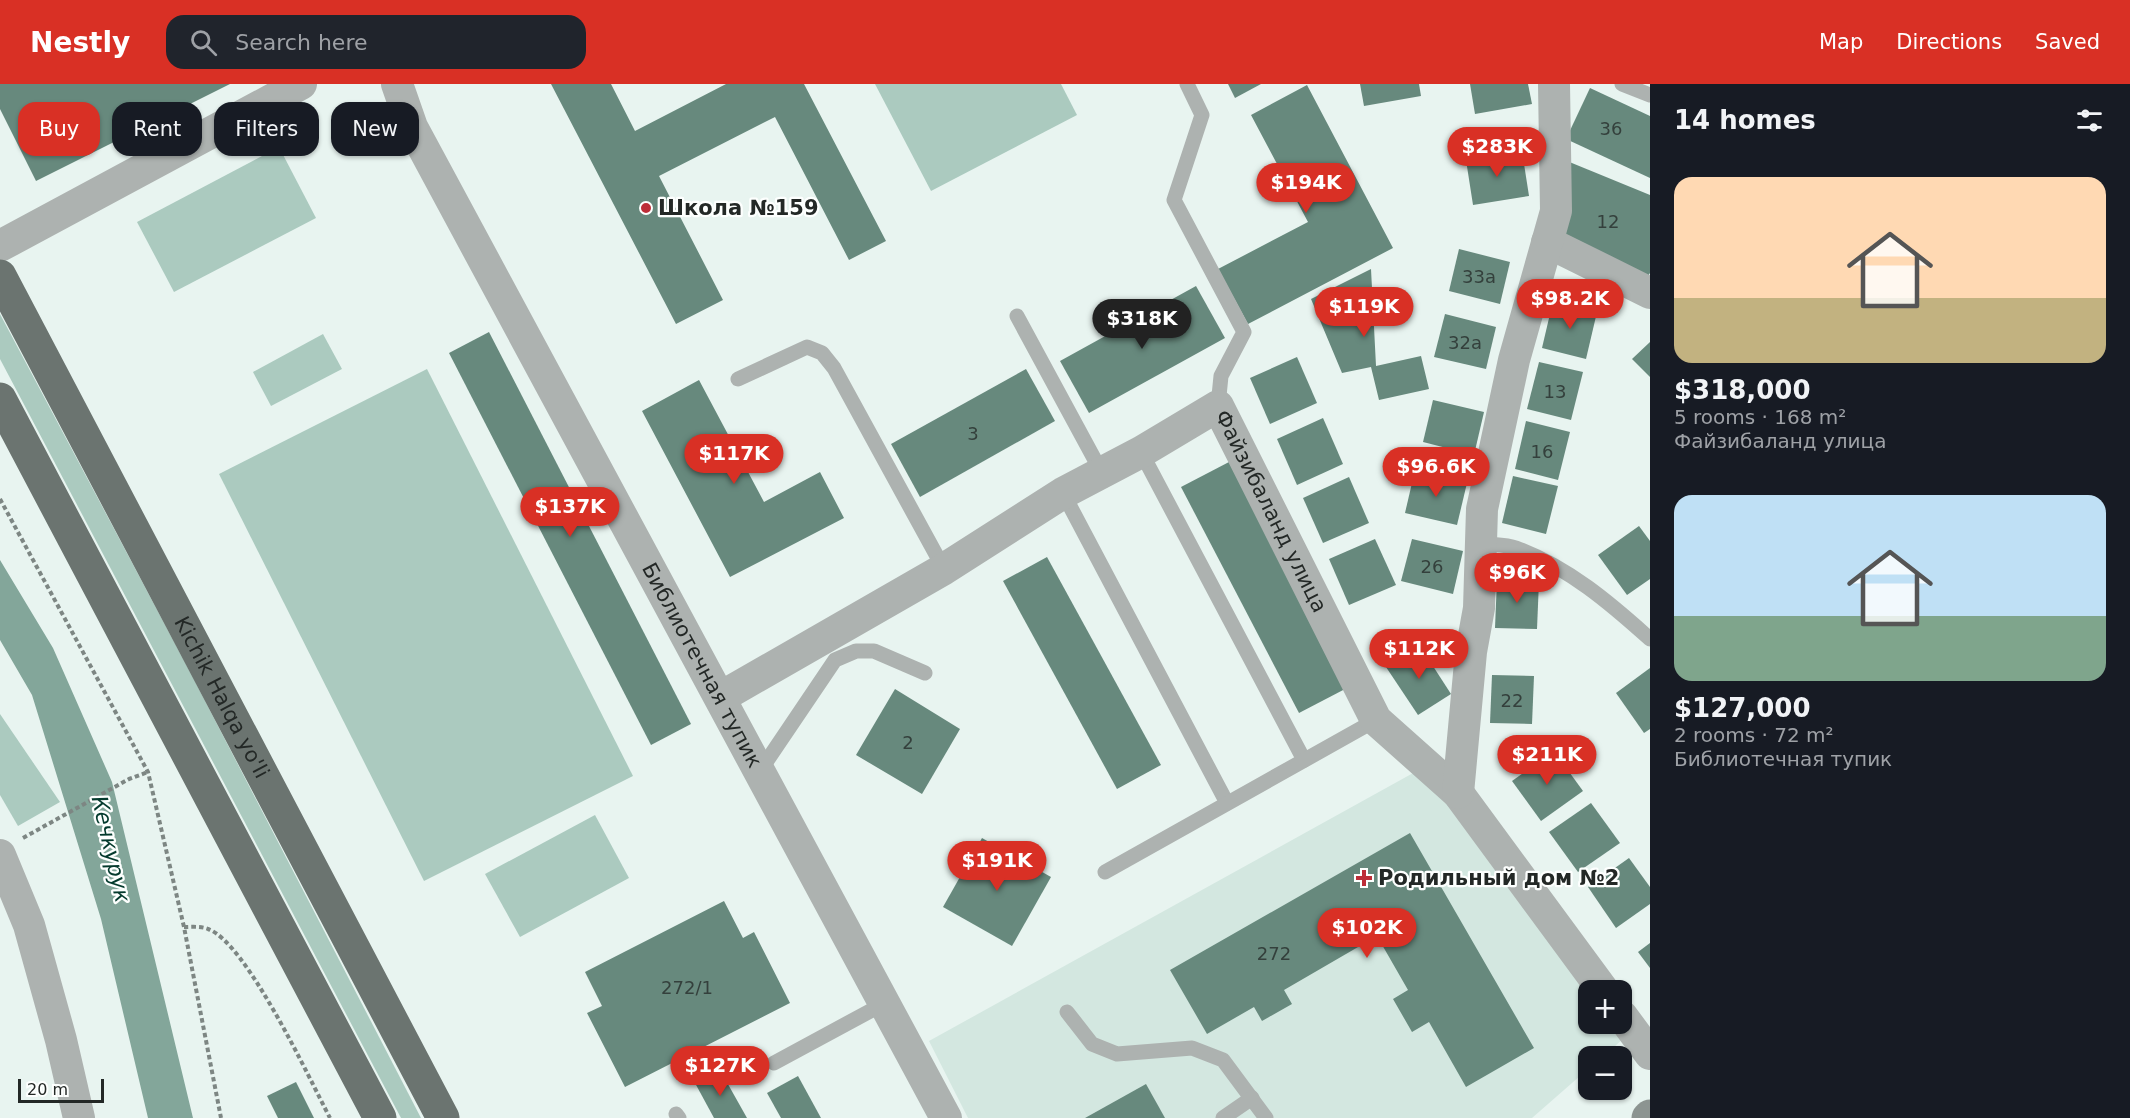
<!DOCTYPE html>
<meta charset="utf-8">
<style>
:root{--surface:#171b24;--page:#20242c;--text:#f1f3f6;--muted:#9ea1a6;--accent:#d93025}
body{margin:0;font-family:"DejaVu Sans",sans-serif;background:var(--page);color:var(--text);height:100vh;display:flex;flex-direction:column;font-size:22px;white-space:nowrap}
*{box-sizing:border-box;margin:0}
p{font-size:20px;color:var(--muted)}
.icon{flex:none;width:33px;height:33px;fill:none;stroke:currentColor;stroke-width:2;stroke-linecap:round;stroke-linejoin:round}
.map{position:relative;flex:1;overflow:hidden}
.panel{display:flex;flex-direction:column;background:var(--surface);width:480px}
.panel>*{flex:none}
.guide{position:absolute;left:18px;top:18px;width:570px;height:54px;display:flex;gap:12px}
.buttons{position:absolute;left:1578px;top:896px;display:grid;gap:12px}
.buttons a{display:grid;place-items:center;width:54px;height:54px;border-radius:12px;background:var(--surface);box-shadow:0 2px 4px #0004;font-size:30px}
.scale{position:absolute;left:18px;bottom:15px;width:86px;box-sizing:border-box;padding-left:6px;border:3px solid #232826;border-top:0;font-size:16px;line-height:21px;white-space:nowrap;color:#232826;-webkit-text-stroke:4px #fdfffe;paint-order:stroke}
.price{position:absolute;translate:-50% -51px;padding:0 14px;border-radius:21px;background:var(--accent);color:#fff;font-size:20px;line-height:39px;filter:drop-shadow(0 2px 3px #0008)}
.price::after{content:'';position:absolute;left:50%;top:36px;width:18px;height:14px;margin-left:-9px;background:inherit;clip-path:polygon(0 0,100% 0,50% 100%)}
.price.on{background:#222;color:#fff}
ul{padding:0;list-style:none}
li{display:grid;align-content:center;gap:12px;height:318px;padding:0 24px}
li span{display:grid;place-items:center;height:186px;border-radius:18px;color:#555}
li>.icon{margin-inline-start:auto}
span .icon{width:108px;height:108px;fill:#fffc;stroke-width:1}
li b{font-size:26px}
h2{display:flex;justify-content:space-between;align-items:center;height:72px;padding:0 24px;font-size:26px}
.chip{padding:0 21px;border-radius:18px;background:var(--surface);box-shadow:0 2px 4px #0004;font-size:21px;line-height:54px}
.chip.on{background:var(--accent);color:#fff}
header{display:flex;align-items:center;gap:36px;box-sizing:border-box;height:84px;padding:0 30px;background:var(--accent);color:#fff}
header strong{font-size:28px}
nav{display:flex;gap:33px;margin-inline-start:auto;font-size:21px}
.search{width:420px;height:54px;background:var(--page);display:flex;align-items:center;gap:15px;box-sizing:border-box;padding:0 21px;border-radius:18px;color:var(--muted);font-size:22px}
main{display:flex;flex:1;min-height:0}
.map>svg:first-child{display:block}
</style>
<header>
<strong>Nestly</strong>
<div class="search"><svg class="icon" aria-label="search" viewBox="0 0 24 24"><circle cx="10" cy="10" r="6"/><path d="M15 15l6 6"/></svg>Search here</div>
<nav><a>Map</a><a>Directions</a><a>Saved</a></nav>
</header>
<main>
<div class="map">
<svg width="1650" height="1034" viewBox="0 0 1650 1034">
<rect width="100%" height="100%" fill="#e8f4f0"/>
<path fill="#d3e7e0" d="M1424 683 1588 906V939H1613L1624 954 1604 972H1588V985L1532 1034H968L929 957Z"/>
<g fill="#abcabf">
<path d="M875 0H1061L1077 31 931 107Z"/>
<path d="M279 63 316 134 174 208 137 138Z"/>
<path d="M0 230 189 586 421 1034H401L0 275Z"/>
<path d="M323 250 342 285 271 322 253 288Z"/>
<path d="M427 285 633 692 424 797 219 390Z"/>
<path d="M0 630 60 718 18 742 0 711Z"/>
<path d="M595 731 629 794 520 853 485 790Z"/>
</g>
<path fill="#83a69a" d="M0 476 53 564 112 698 193 1034H148L101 835 32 611 0 556Z"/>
<g fill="#67897d">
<path d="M0 0H230L36 97 0 25Z"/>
<path d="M551 0H611L635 47 726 0H804L886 157 849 176 775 33 659 92 723 216 676 240Z"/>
<path d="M1228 0H1261L1235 14Z"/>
<path d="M1360 0H1419L1421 12 1364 22Z"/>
<path d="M1470 0H1528L1532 20 1475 30Z"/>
<path d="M1307 1 1393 164 1248 240 1218 185 1308 138 1251 31Z"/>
<path d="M1590 4 1650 32V94L1566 55Z"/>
<path d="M1522 67 1529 112 1473 121 1466 76Z"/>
<path d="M1567 77 1650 111V189L1644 199 1563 152Z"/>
<path d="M1459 165 1510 178 1500 220 1449 207Z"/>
<path d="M1371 185 1376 282 1421 272 1429 305 1379 316 1371 283 1342 289 1311 215Z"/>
<path d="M1196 202 1225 254 1089 329 1060 277Z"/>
<path d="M1553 217 1597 228 1586 275 1542 264Z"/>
<path d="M1445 230 1496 243 1486 285 1434 273Z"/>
<path d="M489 248 691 640 651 661 449 269Z"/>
<path d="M1650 258V293L1632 275Z"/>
<path d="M1297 273 1317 319 1270 340 1250 294Z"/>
<path d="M1539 278 1583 288 1571 336 1527 325Z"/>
<path d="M1026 285 1055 337 920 413 891 360Z"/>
<path d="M699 296 764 418 820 388 844 434 730 493 642 327Z"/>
<path d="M1433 316 1484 328 1474 371 1423 358Z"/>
<path d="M1323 334 1343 380 1297 401 1277 355Z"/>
<path d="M1526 337 1570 348 1558 396 1515 385Z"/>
<path d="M1229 378 1347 604 1299 629 1181 403Z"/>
<path d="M1415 386 1467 399 1457 441 1405 429Z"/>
<path d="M1513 392 1558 402 1546 450 1502 439Z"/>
<path d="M1349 393 1369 439 1323 459 1303 414Z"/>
<path d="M1639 442 1650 457V495L1627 511 1598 471Z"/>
<path d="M1375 455 1396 501 1349 521 1329 475Z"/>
<path d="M1412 455 1463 467 1453 510 1401 497Z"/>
<path d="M1047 473 1161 681 1117 705 1003 497Z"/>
<path d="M1497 495 1539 497 1537 545 1495 544Z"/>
<path d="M1420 562 1451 610 1418 631 1386 583Z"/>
<path d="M1650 584V645L1644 649 1616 609Z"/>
<path d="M1492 591 1534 592 1532 640 1490 639Z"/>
<path d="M895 605 960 645 922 710 856 671Z"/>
<path d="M1554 667 1583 707 1541 737 1512 697Z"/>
<path d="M1591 719 1620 759 1578 788 1549 748Z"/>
<path d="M1410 749 1534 964 1466 1003 1429 938 1412 948 1393 915 1408 906 1377 852 1284 906 1292 920 1262 937 1254 923 1207 950 1170 886Z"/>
<path d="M982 754 1051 793 1012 862 943 823Z"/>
<path d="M1629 774 1650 803V820L1616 844 1588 803Z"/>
<path d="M724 817 743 854 754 848 790 919 625 1003 587 929 602 922 585 888Z"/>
<path d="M1650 859V884L1638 868Z"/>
<path d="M720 986 747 1034H714L695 999Z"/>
<path d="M798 992 821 1034H781L767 1009Z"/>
<path d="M296 998 314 1034H278L267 1012Z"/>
<path d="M1146 1000 1165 1034H1085Z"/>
</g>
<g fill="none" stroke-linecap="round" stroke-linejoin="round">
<g stroke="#7d8683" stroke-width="4" stroke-dasharray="4.5 3" stroke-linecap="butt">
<path d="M0 415 148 688 184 843 221 1034"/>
<path d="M23 754 129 695 148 688"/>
<path d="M184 843C191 843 201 842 208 845 246 858 309 994 330 1034"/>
</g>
<g stroke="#adb2b0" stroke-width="15">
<path d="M1187 0 1202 31 1174 116 1244 248 1221 292 1218 322"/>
<path d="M1622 0 1650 11"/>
<path d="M1017 232 1102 389"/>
<path d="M738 295 807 263 822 269 834 284 944 485"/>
<path d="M1141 368 1304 676"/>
<path d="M1063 409 1227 719"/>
<path d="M1480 459C1491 461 1505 460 1516 464 1568 483 1610 519 1650 555"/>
<path d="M760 687 835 576 856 567H874L925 589"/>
<path d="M1105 788 1376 636"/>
<path d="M1067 928 1092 960 1117 970 1192 964 1223 976 1266 1034"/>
<path d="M774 979 885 919"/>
<path d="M676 1030 679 1034"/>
<path d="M1223 1034 1252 1014"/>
</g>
<g stroke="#adb2b0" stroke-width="32">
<path id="s1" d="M397 0 412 43 946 1034"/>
<path d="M1547 158 1650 209"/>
<path d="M0 162 301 0"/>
<path id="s2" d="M721 613 944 485 1063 409 1141 368 1218 322 1376 636 1458 709 1603 906"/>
<path d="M1458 709 1471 568 1479 524 1482 425 1514 276 1556 127 1554 0"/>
<path d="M0 771 29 841 61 956 79 1034"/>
<path d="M1622 932 1650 970"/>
</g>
<path stroke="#8c9491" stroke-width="33" d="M1648 1034 1650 1032"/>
<g stroke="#6b7470" stroke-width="33">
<path id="s3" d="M0 192 443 1034"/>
<path d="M0 315 380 1034"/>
</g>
</g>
<g fill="#bd2d38" stroke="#fdfffe" stroke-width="2">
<circle cx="646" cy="124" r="6"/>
<path d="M1361 785h6v6h6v6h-6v6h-6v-6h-6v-6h6z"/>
</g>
<g text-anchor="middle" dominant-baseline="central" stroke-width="4.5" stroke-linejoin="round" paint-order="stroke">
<g font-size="18" fill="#34403c">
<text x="1611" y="44">36</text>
<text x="1608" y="137">12</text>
<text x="1479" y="192">33а</text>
<text x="1465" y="258">32а</text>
<text x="1555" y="307">13</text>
<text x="973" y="349">3</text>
<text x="1542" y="367">16</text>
<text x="1432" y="482">26</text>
<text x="1512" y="616">22</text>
<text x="908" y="658">2</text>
<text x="1274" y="869">272</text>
<text x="687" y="903">272/1</text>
</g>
<g font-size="21" font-weight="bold" fill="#232826" stroke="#fdfffe" text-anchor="start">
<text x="658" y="124">Школа №159</text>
<text x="1378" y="794">Родильный дом №2</text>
</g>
<g font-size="21" fill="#232826" stroke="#fdfffe">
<text stroke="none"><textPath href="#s2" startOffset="694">Файзибаланд улица</textPath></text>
<text stroke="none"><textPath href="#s1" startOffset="657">Библиотечная тупик</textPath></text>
<text stroke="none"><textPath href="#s3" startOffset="476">Kichik Halqa yo'li</textPath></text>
</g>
<g font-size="22" font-style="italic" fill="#043a2d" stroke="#fdfffe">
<text transform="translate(111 765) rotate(77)">Кечкурук</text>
</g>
</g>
</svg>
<div class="buttons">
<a>+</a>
<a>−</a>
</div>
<div class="scale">20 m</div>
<b class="price" style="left:1497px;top:94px">$283K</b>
<b class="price" style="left:1306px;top:130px">$194K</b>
<b class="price" style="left:1570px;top:246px">$98.2K</b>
<b class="price" style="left:1364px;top:254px">$119K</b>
<b class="price on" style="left:1142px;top:266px">$318K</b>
<b class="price" style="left:734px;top:401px">$117K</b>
<b class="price" style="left:1436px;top:414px">$96.6K</b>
<b class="price" style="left:570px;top:454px">$137K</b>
<b class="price" style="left:1517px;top:520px">$96K</b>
<b class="price" style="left:1419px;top:596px">$112K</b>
<b class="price" style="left:1547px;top:702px">$211K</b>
<b class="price" style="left:997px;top:808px">$191K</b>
<b class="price" style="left:1367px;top:875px">$102K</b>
<b class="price" style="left:720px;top:1013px">$127K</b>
<div class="guide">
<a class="chip on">Buy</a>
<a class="chip">Rent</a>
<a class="chip">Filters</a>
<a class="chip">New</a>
</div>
</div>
<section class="panel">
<h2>14 homes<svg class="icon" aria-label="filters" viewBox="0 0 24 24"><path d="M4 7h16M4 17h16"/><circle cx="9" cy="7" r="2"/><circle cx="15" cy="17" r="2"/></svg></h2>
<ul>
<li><span style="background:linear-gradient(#ffd9b3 65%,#c2b280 0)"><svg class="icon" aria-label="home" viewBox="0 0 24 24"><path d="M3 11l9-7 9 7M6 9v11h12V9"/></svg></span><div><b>$318,000</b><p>5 rooms · 168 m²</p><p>Файзибаланд улица</p></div></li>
<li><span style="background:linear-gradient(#bfe0f5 65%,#7fa58c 0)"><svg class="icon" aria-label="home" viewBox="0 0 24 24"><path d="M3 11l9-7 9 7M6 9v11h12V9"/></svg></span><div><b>$127,000</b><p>2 rooms · 72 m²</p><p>Библиотечная тупик</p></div></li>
</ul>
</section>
</main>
